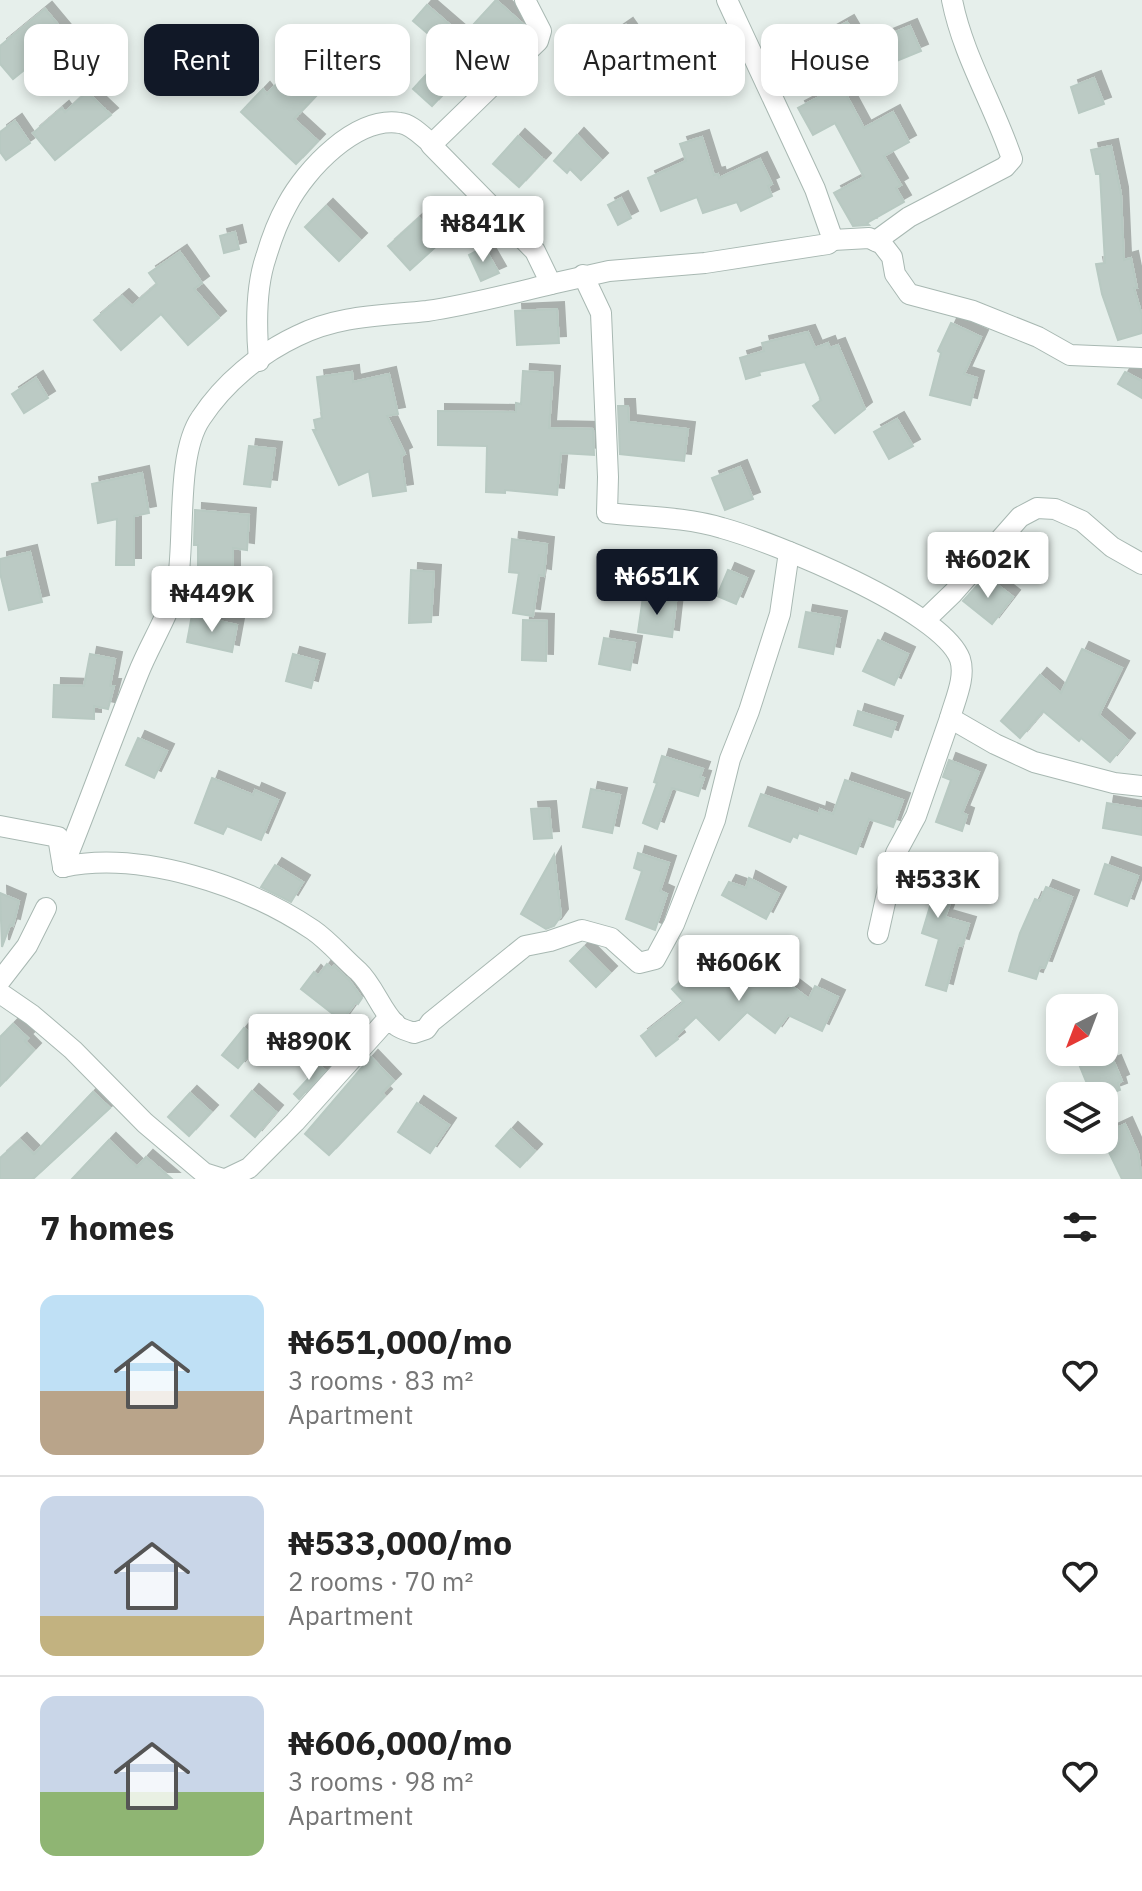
<!DOCTYPE html>
<meta charset="utf-8">
<style>
:root{--surface:#fff;--page:#f6f6f6;--text:#222;--muted:#767676;--line:#e0e0e0;--accent:#111827}
body{margin:0;font-family:"IBM Plex Sans",sans-serif;background:var(--page);color:var(--text);height:100vh;display:flex;flex-direction:column;font-size:30px;white-space:nowrap}
*{box-sizing:border-box;margin:0}
p{font-size:26px;color:var(--muted)}
.icon{flex:none;width:44px;height:44px;fill:none;stroke:currentColor;stroke-width:2;stroke-linecap:round;stroke-linejoin:round}
.map{position:relative;height:1179px;overflow:hidden}
.drawer{display:flex;flex-direction:column;background:var(--surface);flex:1}
.drawer>*{flex:none}
.hud{position:absolute;left:24px;top:24px;width:1094px;height:72px;display:flex;gap:16px}
.needle{width:52px;rotate:222deg}
.controls{position:absolute;left:1046px;top:994px;display:grid;gap:16px}
.controls a{display:grid;place-items:center;width:72px;height:72px;border-radius:16px;background:var(--surface);box-shadow:0 4px 12px #0003;font-size:40px}
.price{position:absolute;translate:-50% -68px;padding:0 18px;border-radius:8px;background:#fff;color:#222;font-size:26px;line-height:52px;filter:drop-shadow(0 2px 4px #0008)}
.price::after{content:'';position:absolute;left:50%;top:48px;width:24px;height:18px;margin-left:-12px;background:inherit;clip-path:polygon(0 0,100% 0,50% 100%)}
.price.selected{background:var(--accent);color:#fff}
ul{padding:0;list-style:none}
li{display:flex;align-items:center;gap:24px;height:200px;padding:0 40px}
li+li{border-top:2px solid var(--line)}
li span{display:grid;place-items:center;flex:none;width:224px;height:160px;border-radius:16px;color:#555}
li>.icon{margin-inline-start:auto}
span .icon{width:96px;height:96px;fill:#fffc;stroke-width:1}
li b{font-size:34px}
h2{display:flex;justify-content:space-between;align-items:center;height:96px;padding:0 40px;font-size:34px}
.chip{padding:0 28px;border-radius:16px;background:var(--surface);box-shadow:0 4px 12px #0003;font-size:28px;line-height:72px}
.chip.selected{background:var(--accent);color:#fff}
.map>svg:first-child{display:block}
</style>
<div class="map">
<svg width="1142" height="1179" viewBox="0 0 1142 1179">
<defs>
<filter id="shadow"><feDropShadow dx="7" dy="-7" stdDeviation="0" flood-color="#0004"/></filter>
</defs>
<rect width="100%" height="100%" fill="#e6efeb"/>
<g fill="#bbcac4" stroke="#b8c9c2" stroke-width="2" filter="url(#shadow)">
<path d="M496 0 523 24 470 81 462 74 432 106 413 89 448 51 413 21 427 5 463 36Z"/>
<path d="M45 9 67 35 13 79 0 64V46Z"/>
<path d="M847 22 868 58 836 76 864 128 893 112 909 142 884 156 901 185 896 188 904 202 867 223 869 225 853 226 834 193 864 177 835 123 813 135 798 108 819 97 799 62 807 58 801 48Z"/>
<path d="M626 25 643 49 599 80 581 56Z"/>
<path d="M910 26 921 51 882 67 871 42Z"/>
<path d="M302 57 329 82 294 119 318 141 296 164 241 112 263 89 267 94Z"/>
<path d="M1094 78 1104 104 1079 113 1071 87Z"/>
<path d="M87 92 111 115 55 160 33 133 62 108 65 112Z"/>
<path d="M15 121 30 143 6 160 0 152V132Z"/>
<path d="M577 135 601 160 581 180 570 169 567 173 554 161Z"/>
<path d="M518 136 544 160 519 187 493 164Z"/>
<path d="M702 137 714 175 718 174 719 178 760 159 772 184 768 186 772 196 741 211 737 202 703 213 697 197 661 211 648 178 686 161 680 144Z"/>
<path d="M1111 146 1121 194 1124 260 1131 258 1137 288H1134L1142 316V333L1118 340 1102 294 1096 264 1105 263 1100 174H1096L1091 150Z"/>
<path d="M621 198 631 218 618 225 608 205Z"/>
<path d="M326 206 360 240 339 261 305 227Z"/>
<path d="M419 218 441 242 410 270 388 246Z"/>
<path d="M235 232 239 249 224 253 220 236Z"/>
<path d="M484 247 499 273 481 281 469 255Z"/>
<path d="M180 252 202 283 194 289 219 318 188 345 161 314 121 350 94 320 122 296 132 306 157 284 149 273Z"/>
<path d="M557 309 559 343 517 345 515 311Z"/>
<path d="M951 323 981 337 964 374 977 378 970 405 930 395 941 353 938 351Z"/>
<path d="M808 332 815 348 828 343 830 348 838 345 865 409 835 433 813 406 821 400 805 362 759 372 760 375 746 379 740 358 764 351 762 343Z"/>
<path d="M523 371 553 373 549 428 593 429 594 455 561 453 557 495 505 490V493L486 492 487 446 438 445V411L516 412V403L521 404Z"/>
<path d="M352 372 353 382 389 374 398 414 387 416 405 454 401 456 406 491 373 496 369 471 339 485 313 430H316L314 420 322 418 317 377Z"/>
<path d="M1125 372 1142 381V398L1118 384Z"/>
<path d="M36 378 48 398 24 413 12 394Z"/>
<path d="M618 406H628L629 422 688 429 684 461 620 454Z"/>
<path d="M897 419 913 446 889 459 874 432Z"/>
<path d="M249 446 275 449 270 487 244 484Z"/>
<path d="M740 467 753 499 725 510 712 478Z"/>
<path d="M142 473 149 513 134 516V565H116L117 519 98 523 92 484Z"/>
<path d="M195 510 249 515 247 550 233 548V588H208V582L198 581V545H194Z"/>
<path d="M512 539 547 544 544 576 539 575 533 616 513 613 519 573 509 572Z"/>
<path d="M30 552 42 602 9 610 0 573V559Z"/>
<path d="M411 570 434 572 431 622 409 623Z"/>
<path d="M728 570 747 578 736 604 717 596Z"/>
<path d="M986 576 1013 597 992 624 963 601Z"/>
<path d="M643 597 676 602 672 637 638 632Z"/>
<path d="M806 612 840 618 833 654 799 647Z"/>
<path d="M192 615 237 625 232 652 187 642Z"/>
<path d="M523 620 547 621 546 661 522 660Z"/>
<path d="M604 638 635 643 630 670 599 664Z"/>
<path d="M878 640 908 654 894 685 863 671Z"/>
<path d="M1082 649 1122 668 1099 715 1128 740 1110 762 1081 738 1079 741 1043 711 1020 738 1001 721 1040 675 1061 693Z"/>
<path d="M90 654 115 659 110 686H114L108 709 94 706V719L53 717 54 685 84 686Z"/>
<path d="M293 654 318 661 311 688 286 681Z"/>
<path d="M858 711 896 723 891 737 854 725Z"/>
<path d="M138 738 167 751 154 778 126 765Z"/>
<path d="M662 756 703 769 700 777 704 778 698 796 672 788 657 829 643 823 657 783 654 782Z"/>
<path d="M949 760 979 772 962 813 967 815 962 831 936 822 951 780 943 777Z"/>
<path d="M212 778 253 795 255 790 278 800 261 840 227 826 223 834 195 823Z"/>
<path d="M845 780 903 800 893 827 869 819 856 854 799 833 797 838 793 836 790 842 749 826 761 794 819 814 820 809 833 814Z"/>
<path d="M591 789 620 795 612 833 583 827Z"/>
<path d="M1107 803 1142 809V835L1103 828Z"/>
<path d="M549 808 552 838 534 839 531 809Z"/>
<path d="M638 853 669 863 660 891 667 894 655 930 626 919 642 871 634 868Z"/>
<path d="M554 855 561 916 554 926 546 929 521 914Z"/>
<path d="M914 863 959 879 945 917 969 924 962 946 958 945 946 991 926 985 939 939 922 933 931 903 903 893Z"/>
<path d="M1105 864 1138 876 1127 906 1095 894Z"/>
<path d="M275 865 303 882 291 902 261 887Z"/>
<path d="M749 878 779 894 766 919 722 895 729 882 746 888Z"/>
<path d="M1046 887 1072 897 1045 968 1040 967 1036 979 1009 971 1020 933 1035 899 1040 901Z"/>
<path d="M0 893 19 901 13 926 10 925 2 947Z"/>
<path d="M584 947 610 973 596 987 570 961Z"/>
<path d="M749 950 777 981 780 977 809 999 815 986 838 997 822 1031 788 1015 775 1033 747 1012 719 1040 696 1017 676 1036 678 1039 656 1056 641 1036 684 1002 672 989 696 967 711 984Z"/>
<path d="M327 964 332 968 334 966 349 980 362 998 358 1004 356 1002 342 1021 301 989 314 972 318 976Z"/>
<path d="M13 1024 28 1038 25 1041 34 1050 0 1086V1037Z"/>
<path d="M244 1028 260 1041 238 1068 222 1055Z"/>
<path d="M1106 1054 1110 1064 1114 1062 1122 1081 1118 1083 1120 1090 1104 1096H1092L1079 1064Z"/>
<path d="M371 1057 394 1081 382 1093 385 1096 329 1155 305 1134Z"/>
<path d="M320 1066 325 1070 299 1099 294 1094Z"/>
<path d="M252 1091 276 1112 255 1137 231 1116Z"/>
<path d="M93 1092 110 1108 33 1179H0V1158L20 1140 34 1154Z"/>
<path d="M190 1093 211 1112 189 1136 168 1117Z"/>
<path d="M417 1103 449 1125 430 1153 398 1132Z"/>
<path d="M1125 1124 1138 1153 1142 1179H1122L1104 1142V1134Z"/>
<path d="M511 1129 535 1151 520 1167 496 1146Z"/>
<path d="M109 1140 137 1167 146 1157 172 1179H72Z"/>
</g>
<g fill="none" stroke-linecap="round" stroke-linejoin="round">
<defs>
<g id="street">
<path d="M833 240 869 238 882 244 892 257 895 274 909 294 973 311 1038 337 1070 355 1142 358"/>
<path d="M876 241 909 217 1005 167 1012 159C994 105 963 56 952 0"/>
<path d="M583 275 601 313 608 477 607 513C644 517 686 517 722 528 773 542 942 610 960 659 966 677 955 700 950 718L995 744 1034 762 1114 783 1142 786"/>
<path d="M551 284 609 271 705 263 828 244 833 240 815 189 727 0"/>
<path d="M259 361C256 327 255 289 266 257 271 240 278 221 287 205 306 169 356 116 400 123 411 124 422 136 431 143"/>
<path d="M925 620 953 593 1020 517 1037 508 1055 509 1082 521 1112 547 1142 564"/>
<path d="M0 826 58 837 63 867"/>
<path d="M63 867C89 803 112 738 138 674 150 643 171 613 178 579 185 536 176 454 201 418 224 383 259 354 297 336 339 315 381 316 427 311 469 305 510 294 551 284L535 251 431 145 538 41 541 31 525 0"/>
<path d="M63 867C141 850 248 886 313 930 329 941 343 958 358 971 374 986 381 1011 397 1026 401 1029 409 1031 414 1033L426 1029 431 1022 525 946 550 941 582 930 611 938 639 963 655 959 674 924 715 820 730 759 749 711 780 614 789 552"/>
<path d="M878 934 896 853 916 816 950 718"/>
<path d="M0 981 27 946 46 908"/>
<path d="M0 993 32 1015 73 1050 145 1123 204 1173 223 1179"/>
<path d="M226 1179 249 1168 295 1122 384 1023H395"/>
</g>
</defs>
<use href="#street" stroke="#a8b8b2" stroke-width="22"/>
<use href="#street" stroke="#fff" stroke-width="20"/>
</g>
</svg>
<div class="controls">
<a><svg class="needle" viewBox="-14 -14 28 28"><path d="M0-13l5 13h-10z" fill="#e53935"/><path d="M0 13l5-13h-10z" fill="#767676"/></svg></a>
<a><svg class="icon" aria-label="layers" viewBox="0 0 24 24"><path d="M12 4l9 5-9 5-9-5zM3 14l9 5 9-5"/></svg></a>
</div>
<b class="price" style="left:483px;top:264px">₦841K</b>
<b class="price" style="left:988px;top:600px">₦602K</b>
<b class="price selected" style="left:657px;top:617px">₦651K</b>
<b class="price" style="left:212px;top:634px">₦449K</b>
<b class="price" style="left:938px;top:920px">₦533K</b>
<b class="price" style="left:739px;top:1003px">₦606K</b>
<b class="price" style="left:309px;top:1082px">₦890K</b>
<div class="hud">
<a class="chip">Buy</a>
<a class="chip selected">Rent</a>
<a class="chip">Filters</a>
<a class="chip">New</a>
<a class="chip">Apartment</a>
<a class="chip">House</a>
</div>
</div>
<section class="drawer">
<h2>7 homes<svg class="icon" aria-label="filters" viewBox="0 0 24 24"><path d="M4 7h16M4 17h16"/><circle cx="9" cy="7" r="2"/><circle cx="15" cy="17" r="2"/></svg></h2>
<ul>
<li><span style="background:linear-gradient(#bfe0f5 60%,#b9a48a 0)"><svg class="icon" aria-label="home" viewBox="0 0 24 24"><path d="M3 11l9-7 9 7M6 9v11h12V9"/></svg></span><div><b>₦651,000/mo</b><p>3 rooms · 83 m²</p><p>Apartment</p></div><svg class="icon" aria-label="heart" viewBox="0 0 24 24"><path d="M12 20l-8-8c-3-5 5-10 8-4 3-6 11-1 8 4z"/></svg></li>
<li><span style="background:linear-gradient(#c9d6e8 75%,#c2b280 0)"><svg class="icon" aria-label="home" viewBox="0 0 24 24"><path d="M3 11l9-7 9 7M6 9v11h12V9"/></svg></span><div><b>₦533,000/mo</b><p>2 rooms · 70 m²</p><p>Apartment</p></div><svg class="icon" aria-label="heart" viewBox="0 0 24 24"><path d="M12 20l-8-8c-3-5 5-10 8-4 3-6 11-1 8 4z"/></svg></li>
<li><span style="background:linear-gradient(#c9d6e8 60%,#8fb573 0)"><svg class="icon" aria-label="home" viewBox="0 0 24 24"><path d="M3 11l9-7 9 7M6 9v11h12V9"/></svg></span><div><b>₦606,000/mo</b><p>3 rooms · 98 m²</p><p>Apartment</p></div><svg class="icon" aria-label="heart" viewBox="0 0 24 24"><path d="M12 20l-8-8c-3-5 5-10 8-4 3-6 11-1 8 4z"/></svg></li>
</ul>
</section>
